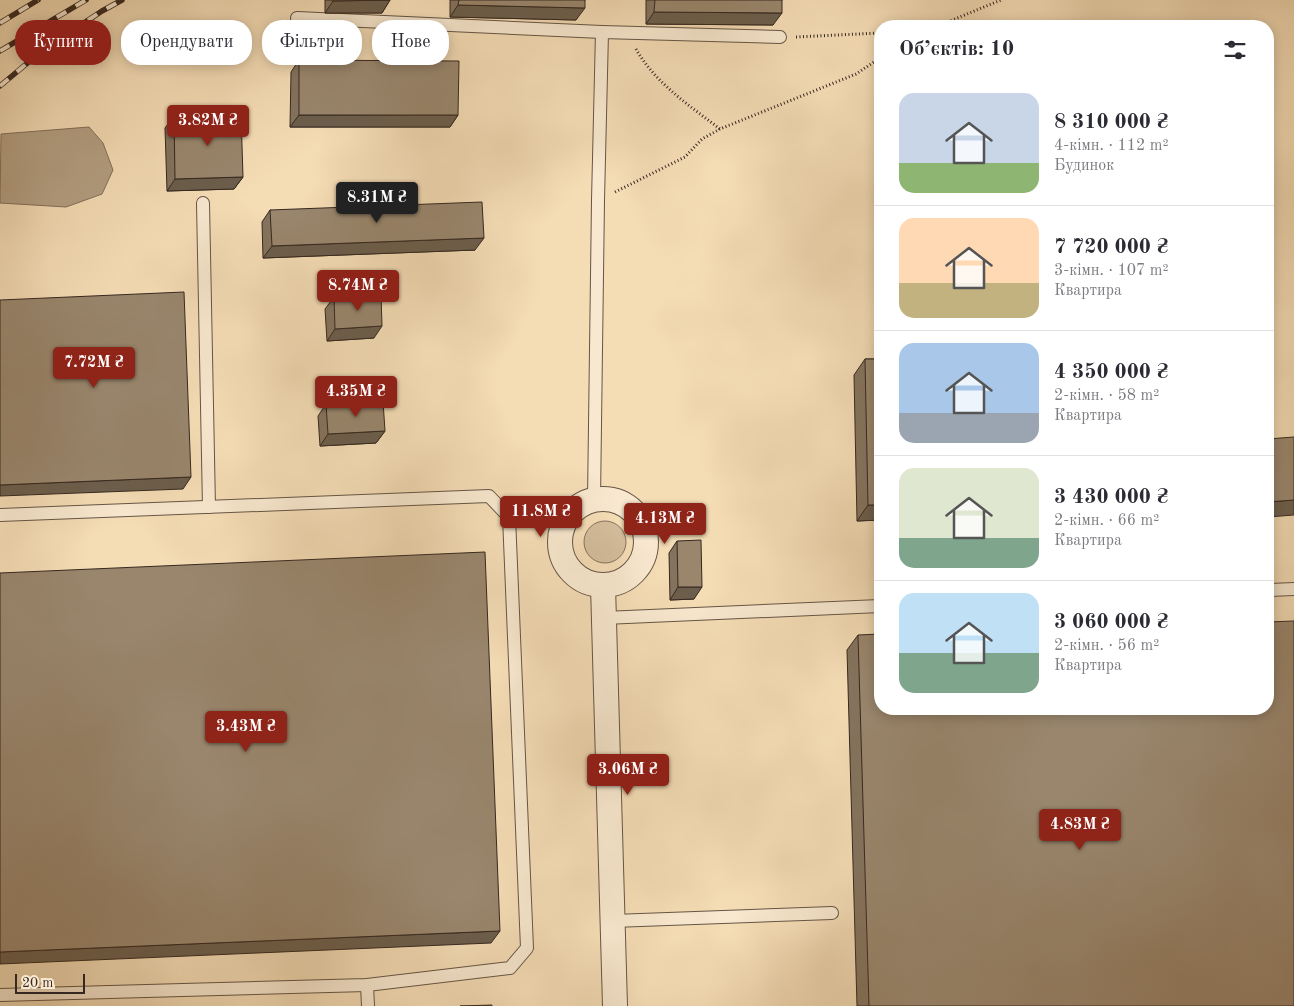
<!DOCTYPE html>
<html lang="uk">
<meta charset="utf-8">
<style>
:root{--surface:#fff;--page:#f7f7f7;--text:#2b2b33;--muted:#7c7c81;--line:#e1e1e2;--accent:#8f2418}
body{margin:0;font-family:"Old Standard TT",serif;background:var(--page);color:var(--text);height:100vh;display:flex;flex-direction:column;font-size:19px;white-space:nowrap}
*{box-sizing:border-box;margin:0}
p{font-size:16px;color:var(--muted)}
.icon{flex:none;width:28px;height:28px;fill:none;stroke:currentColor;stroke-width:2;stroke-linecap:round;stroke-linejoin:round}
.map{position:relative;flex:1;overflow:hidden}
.details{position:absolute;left:874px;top:20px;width:400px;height:695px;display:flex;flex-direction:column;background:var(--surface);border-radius:20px;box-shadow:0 2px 12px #0003}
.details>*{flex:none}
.hud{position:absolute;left:15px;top:20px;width:475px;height:45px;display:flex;gap:10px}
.scale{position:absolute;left:15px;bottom:12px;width:70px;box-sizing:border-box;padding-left:5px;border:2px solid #362820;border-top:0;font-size:14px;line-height:18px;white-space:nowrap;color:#362820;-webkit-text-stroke:4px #f8e8cf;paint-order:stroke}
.price{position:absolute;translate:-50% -42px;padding:0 11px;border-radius:5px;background:var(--accent);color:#fff;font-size:16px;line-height:32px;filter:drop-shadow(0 1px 2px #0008)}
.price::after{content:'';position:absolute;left:50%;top:30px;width:15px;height:11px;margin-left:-8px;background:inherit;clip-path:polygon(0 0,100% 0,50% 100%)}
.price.active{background:#222;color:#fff}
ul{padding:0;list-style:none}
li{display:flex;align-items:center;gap:15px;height:125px;padding:0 25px}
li+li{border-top:1px solid var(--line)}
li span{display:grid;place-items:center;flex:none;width:140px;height:100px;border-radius:15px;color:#555}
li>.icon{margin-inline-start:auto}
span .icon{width:60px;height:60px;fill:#fffc;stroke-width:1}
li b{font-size:21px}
h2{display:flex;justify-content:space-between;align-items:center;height:60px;padding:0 25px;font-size:21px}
.tag{padding:0 18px;border-radius:20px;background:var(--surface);box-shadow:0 2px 12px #0003;font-size:18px;line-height:45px}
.tag.active{background:var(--accent);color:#fff}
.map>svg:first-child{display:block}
</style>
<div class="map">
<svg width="1294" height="1006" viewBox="0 0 1294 1006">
<rect width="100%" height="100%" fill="#f4dcb5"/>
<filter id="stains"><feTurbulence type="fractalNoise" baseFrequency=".004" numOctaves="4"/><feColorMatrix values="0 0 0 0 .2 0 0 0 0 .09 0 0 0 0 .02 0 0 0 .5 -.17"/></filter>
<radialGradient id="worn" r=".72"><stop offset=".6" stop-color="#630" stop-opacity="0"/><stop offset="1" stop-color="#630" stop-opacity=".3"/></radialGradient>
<circle fill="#d4bd9c" stroke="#85725e" cx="605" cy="542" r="21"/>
<path fill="#b39f82" stroke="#816f5b" d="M89 127 103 143 113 170 102 194 66 207 0 203 1 134Z"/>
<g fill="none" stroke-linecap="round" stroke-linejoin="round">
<defs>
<g id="lane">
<path d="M297 18 602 32"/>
<path d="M203 203 209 507"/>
<path d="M594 500 598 200 602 32 780 37"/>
<path d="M0 515 489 496 509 517 527 948 510 968 367 985 0 995"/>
<path d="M1268 590 1294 589"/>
<path d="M604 618 880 606"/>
<path d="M613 921 832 913"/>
<path d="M367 985 368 1006"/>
</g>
<g id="street">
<circle cx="603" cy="542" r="43"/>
<path d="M603 586 615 1006"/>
</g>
</defs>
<use href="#lane" stroke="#665545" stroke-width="14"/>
<use href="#street" stroke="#665545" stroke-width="26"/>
<g stroke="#362820" stroke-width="3" stroke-dasharray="1 2.5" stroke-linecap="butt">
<path d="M938 26 1001 0"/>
<path d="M796 37 880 33"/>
<path d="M636 49C655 83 690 106 720 129"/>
<path d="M615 192 685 157 702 139 720 129 856 74 880 58"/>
</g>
<use href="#lane" stroke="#f8e8cf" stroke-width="12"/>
<use href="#street" stroke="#f8e8cf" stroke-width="24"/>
<defs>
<g id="rail">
<path d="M0 23 38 0"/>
<path d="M0 51 86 0"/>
<path d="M0 86 43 50 102 11 122 0"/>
</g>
</defs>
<use href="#rail" stroke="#362820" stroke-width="5.5"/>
<use href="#rail" stroke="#f8e8cf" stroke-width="4" stroke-dasharray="11" stroke-linecap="butt"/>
</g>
<g fill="#84735e" stroke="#362820">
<path d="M325 0H390L382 13H325Z"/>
<path d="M450 0H585L576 20 450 17Z"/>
<path d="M646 0H782L773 25 646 24Z"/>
<path d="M299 60 458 115 450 127H290L291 72Z"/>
<path d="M174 116 243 177 234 189 167 191 165 128Z"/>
<path d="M270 210 475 250 263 258 262 222Z"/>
<path d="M334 297 374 338 327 341 325 309Z"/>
<path d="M865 359H880V520L857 521 854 375Z"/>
<path d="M326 404 385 431 376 443 320 446 318 416Z"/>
<path d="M677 541 694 599 670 600 669 553Z"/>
<path d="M858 635 1294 1006H857L847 650Z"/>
</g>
<g fill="#6b5e4c" stroke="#362820">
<path d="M390 0 382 13H325L333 1Z"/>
<path d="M458 5 585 8 576 20 450 17Z"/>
<path d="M654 12 782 13 773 25 646 24Z"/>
<path d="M299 115H458L450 127H290Z"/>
<path d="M243 177 234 189 167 191 175 179Z"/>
<path d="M484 238 475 250 263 258 272 246Z"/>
<path d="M382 326 374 338 327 341 335 329Z"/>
<path d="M385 431 376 443 320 446 328 434Z"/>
<path d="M191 477 183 489 0 496V485Z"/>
<path d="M1294 500V515L1268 517V502Z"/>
<path d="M868 505H880V520L857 521Z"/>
<path d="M678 587H702L694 599 670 600Z"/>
<path d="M500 931 491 943 0 964V952Z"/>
</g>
<g fill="#99866d" stroke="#362820">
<path d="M333 0H390L333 1Z"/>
<path d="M459 0H585V8L458 5Z"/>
<path d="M655 0H782V13L654 12Z"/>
<path d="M299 60 459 61 458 115H299Z"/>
<path d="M241 114 243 177 175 179 174 116Z"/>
<path d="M482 202 484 238 272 246 270 210Z"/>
<path d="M184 292 191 477 0 485V300Z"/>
<path d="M381 294 382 326 335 329 334 297Z"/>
<path d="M865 359H880V505H868Z"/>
<path d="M383 401 385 431 328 434 326 404Z"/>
<path d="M1294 437V500L1268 502V439Z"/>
<path d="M701 540 702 587H678L677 541Z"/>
<path d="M485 552 500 931 0 952V573Z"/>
<path d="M1294 621V1006H869L858 635 880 634V709H1268V622Z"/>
<path d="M492 1005V1006H460Z"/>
</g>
<rect width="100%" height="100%" filter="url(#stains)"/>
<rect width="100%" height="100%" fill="url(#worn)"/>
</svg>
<div class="scale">20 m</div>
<b class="price" style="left:208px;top:147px">3.82M ₴</b>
<b class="price active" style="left:377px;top:224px">8.31M ₴</b>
<b class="price" style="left:358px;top:312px">8.74M ₴</b>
<b class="price" style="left:94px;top:389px">7.72M ₴</b>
<b class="price" style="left:356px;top:418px">4.35M ₴</b>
<b class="price" style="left:541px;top:538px">11.8M ₴</b>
<b class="price" style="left:665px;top:545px">4.13M ₴</b>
<b class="price" style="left:246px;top:753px">3.43M ₴</b>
<b class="price" style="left:628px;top:796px">3.06M ₴</b>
<b class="price" style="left:1080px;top:851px">4.83M ₴</b>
<div class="hud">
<a class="tag active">Купити</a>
<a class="tag">Орендувати</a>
<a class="tag">Фільтри</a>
<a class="tag">Нове</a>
</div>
<section class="details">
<h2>Об’єктів: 10<svg class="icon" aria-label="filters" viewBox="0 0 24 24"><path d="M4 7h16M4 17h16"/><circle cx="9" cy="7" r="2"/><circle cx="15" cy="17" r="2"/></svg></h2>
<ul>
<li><span style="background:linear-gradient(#c9d6e8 70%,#8fb573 0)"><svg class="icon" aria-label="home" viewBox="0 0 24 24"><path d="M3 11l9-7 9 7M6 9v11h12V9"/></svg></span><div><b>8 310 000 ₴</b><p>4-кімн. · 112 m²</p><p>Будинок</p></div></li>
<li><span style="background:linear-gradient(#ffd9b3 65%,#c2b280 0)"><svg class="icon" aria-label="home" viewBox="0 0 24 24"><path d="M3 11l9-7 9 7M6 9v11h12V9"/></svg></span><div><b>7 720 000 ₴</b><p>3-кімн. · 107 m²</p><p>Квартира</p></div></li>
<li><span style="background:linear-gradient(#a9c7e8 70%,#9aa5b1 0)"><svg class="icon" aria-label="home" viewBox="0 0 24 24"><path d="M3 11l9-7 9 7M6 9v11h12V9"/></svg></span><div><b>4 350 000 ₴</b><p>2-кімн. · 58 m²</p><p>Квартира</p></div></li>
<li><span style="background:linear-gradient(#dfe7d0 70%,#7fa58c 0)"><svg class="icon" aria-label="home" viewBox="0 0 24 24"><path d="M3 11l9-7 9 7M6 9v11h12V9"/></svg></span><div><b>3 430 000 ₴</b><p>2-кімн. · 66 m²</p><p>Квартира</p></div></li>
<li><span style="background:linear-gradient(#bfe0f5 60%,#7fa58c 0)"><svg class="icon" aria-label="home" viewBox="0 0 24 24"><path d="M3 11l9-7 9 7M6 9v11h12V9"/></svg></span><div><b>3 060 000 ₴</b><p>2-кімн. · 56 m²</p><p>Квартира</p></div></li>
</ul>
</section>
</div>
